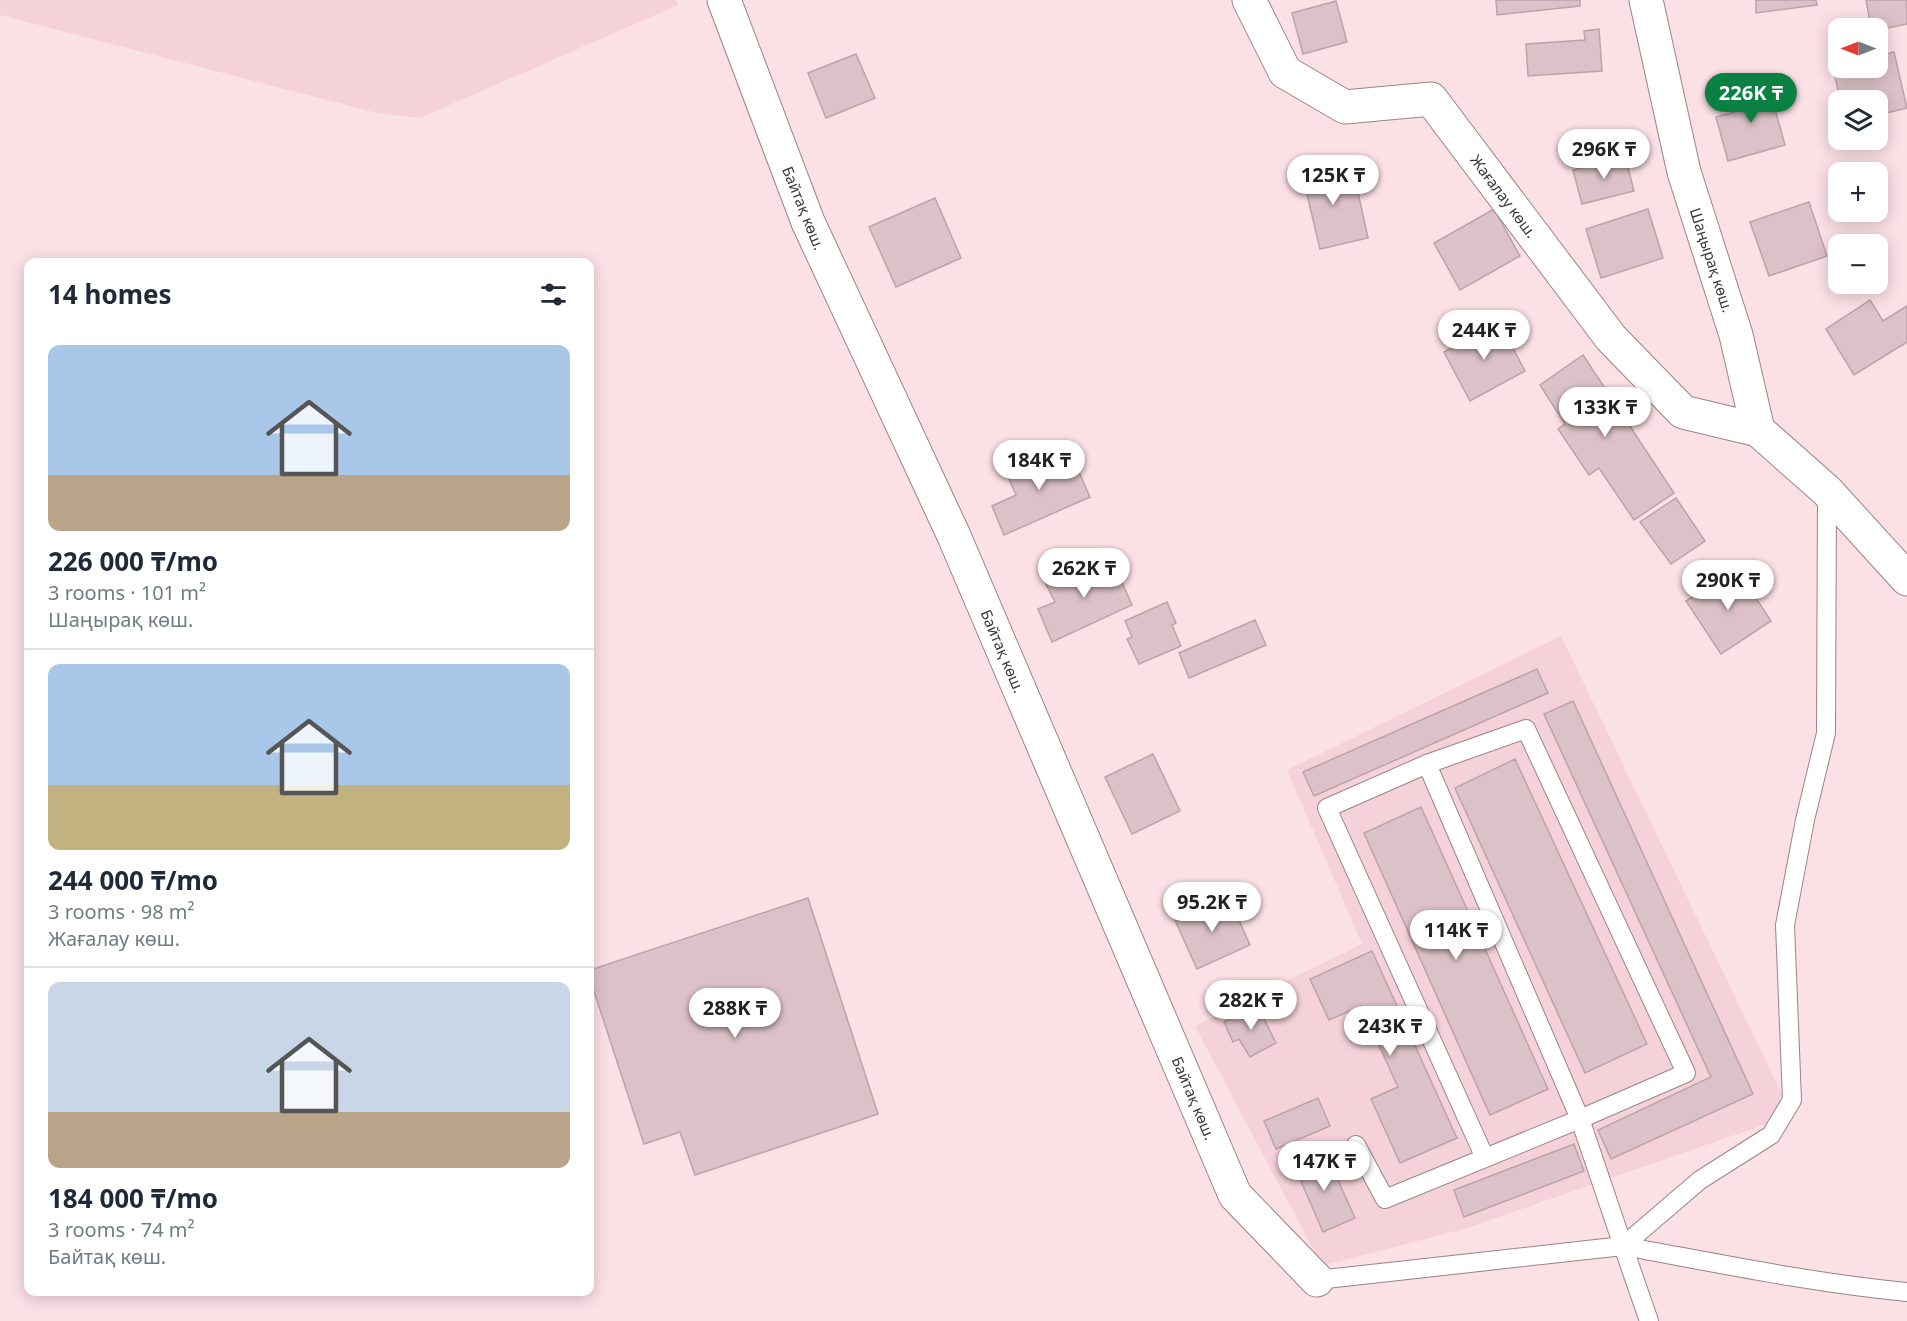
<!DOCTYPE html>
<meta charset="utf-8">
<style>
:root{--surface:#fff;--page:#f2f2f3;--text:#1f2937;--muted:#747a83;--line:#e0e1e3;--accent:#0b8043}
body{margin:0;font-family:"Noto Sans",sans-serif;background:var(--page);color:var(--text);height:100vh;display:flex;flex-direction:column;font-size:22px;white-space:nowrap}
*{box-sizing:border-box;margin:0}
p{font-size:20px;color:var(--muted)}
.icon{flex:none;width:33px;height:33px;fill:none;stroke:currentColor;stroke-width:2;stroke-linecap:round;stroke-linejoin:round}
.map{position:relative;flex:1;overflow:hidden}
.side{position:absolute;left:24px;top:258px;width:570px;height:1038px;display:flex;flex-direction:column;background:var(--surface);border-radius:12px;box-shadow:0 3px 15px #0003}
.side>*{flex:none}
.needle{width:39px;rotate:270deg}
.fabs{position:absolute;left:1828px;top:18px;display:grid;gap:12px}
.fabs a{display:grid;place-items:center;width:60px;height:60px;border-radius:12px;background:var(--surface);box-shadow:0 3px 15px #0003;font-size:30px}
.price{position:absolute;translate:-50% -51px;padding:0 14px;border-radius:21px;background:#fff;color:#222;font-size:20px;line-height:39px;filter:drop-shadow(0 2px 3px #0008)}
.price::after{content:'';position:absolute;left:50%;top:36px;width:18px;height:14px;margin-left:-9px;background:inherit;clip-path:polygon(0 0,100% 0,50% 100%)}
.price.selected{background:var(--accent);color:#fff}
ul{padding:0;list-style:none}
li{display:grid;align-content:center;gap:12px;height:318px;padding:0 24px}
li+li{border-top:2px solid var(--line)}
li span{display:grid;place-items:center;height:186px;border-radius:12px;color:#555}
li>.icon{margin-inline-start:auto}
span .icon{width:108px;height:108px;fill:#fffc;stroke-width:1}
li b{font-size:26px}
h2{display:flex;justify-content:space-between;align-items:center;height:72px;padding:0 24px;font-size:26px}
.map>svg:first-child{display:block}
</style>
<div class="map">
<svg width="1907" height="1321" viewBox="0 0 1907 1321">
<rect width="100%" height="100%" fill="#fbe0e6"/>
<g fill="#f5d2d9">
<path d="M0 0H676L678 5 420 118 377 113 0 15Z"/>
<path d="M1561 636 1792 1115 1467 1228 1322 1266 1195 1026 1362 944 1287 770Z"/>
</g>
<g fill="#dcc2c8" stroke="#bca3a8" stroke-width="1.5">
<path d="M1496 0H1580V6L1497 15Z"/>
<path d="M1756 0H1816L1817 5 1756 13Z"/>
<path d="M1866 0H1907V24L1878 30 1871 28Z"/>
<path d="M1336 1 1347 42 1303 54 1292 13Z"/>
<path d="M1599 29 1602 71 1528 76 1526 44 1585 40 1584 31Z"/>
<path d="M1894 52 1907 108 1878 115V100H1841L1834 74 1863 68H1878V56Z"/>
<path d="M856 54 875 98 826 118 808 73Z"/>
<path d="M1767 80 1785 145 1728 161 1716 117 1742 110 1736 89Z"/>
<path d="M1625 156 1634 191 1582 204 1573 170Z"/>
<path d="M1333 158 1341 192 1357 188 1368 238 1320 249 1300 165Z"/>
<path d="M935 198 961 258 896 287 869 227Z"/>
<path d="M1809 202 1827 256 1769 276 1750 222Z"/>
<path d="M1494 209 1520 256 1460 290 1434 243Z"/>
<path d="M1648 209 1663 258 1601 278 1586 229Z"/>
<path d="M1870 300 1883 321 1907 306V342L1854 375 1826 329Z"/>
<path d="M1499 322 1525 371 1470 401 1444 352Z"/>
<path d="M1583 355 1674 493 1634 520 1599 468 1589 475 1558 429 1565 424 1540 385Z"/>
<path d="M1049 447 1059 470 1075 463 1090 497 1004 535 992 506 1016 495 1004 467Z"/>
<path d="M1676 498 1705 541 1671 564 1640 522Z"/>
<path d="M1110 556 1132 605 1052 642 1038 609 1055 602 1046 584Z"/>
<path d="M1736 568 1771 621 1721 654 1686 601Z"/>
<path d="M1167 602 1176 623 1172 625 1181 646 1139 664 1127 639 1132 637 1125 621Z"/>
<path d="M1255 620 1266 645 1189 678 1179 653Z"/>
<path d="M1537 669 1548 693 1314 796 1303 772Z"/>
<path d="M1573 701 1753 1094 1611 1159 1598 1130 1711 1077 1544 714Z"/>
<path d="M1153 754 1180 811 1132 834 1105 777Z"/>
<path d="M1515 759 1647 1044 1585 1073 1455 788Z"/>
<path d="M1421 807 1548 1089 1490 1115 1364 833Z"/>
<path d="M1228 896 1250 945 1197 969 1175 920Z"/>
<path d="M808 898 878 1114 695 1175 680 1132 644 1144 590 979V970Z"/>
<path d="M1372 951 1457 1138 1400 1163 1371 1099 1398 1087 1361 1006 1329 1020 1310 979Z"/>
<path d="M1257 1005 1276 1043 1250 1057 1239 1039 1233 1042 1224 1022Z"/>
<path d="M1318 1098 1330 1126 1276 1149 1264 1121Z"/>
<path d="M1574 1144 1584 1171 1464 1217 1454 1190Z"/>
<path d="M1325 1151 1355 1218 1323 1232 1294 1165Z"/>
</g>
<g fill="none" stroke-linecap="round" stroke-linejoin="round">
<defs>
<g id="service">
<path d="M1427 764 1580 1119 1623 1246"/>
<path d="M1356 1145 1385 1199 1580 1119 1686 1073 1526 729 1427 764 1327 808 1485 1158"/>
<path d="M1623 1246 1700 1180 1771 1135 1792 1100 1785 925 1805 820 1826 733 1827 493"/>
<path d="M1623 1246C1717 1263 1812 1283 1907 1292"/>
<path d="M1317 1280 1623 1246 1649 1321"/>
</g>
<g id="minor">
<path d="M724 0 808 222 954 536 1235 1195 1317 1280"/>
<path d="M1249 0 1285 72 1345 107 1431 99 1611 338 1683 412 1758 430"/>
<path d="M1646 0 1684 172 1736 335 1758 430 1827 491 1907 579"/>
</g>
</defs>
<use href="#service" stroke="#9b8388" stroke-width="20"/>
<use href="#minor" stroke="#9b8388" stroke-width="35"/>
<use href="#service" stroke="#fff" stroke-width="18"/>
<use href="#minor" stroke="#fff" stroke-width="33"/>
</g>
<g text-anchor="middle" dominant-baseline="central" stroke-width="5" stroke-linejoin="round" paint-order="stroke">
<g font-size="15" fill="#3e3436" stroke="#fff">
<text transform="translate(1504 196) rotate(53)">Жағалау көш.</text>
<text transform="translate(804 208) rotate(68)">Байтақ көш.</text>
<text transform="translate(1712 260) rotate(72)">Шаңырақ көш.</text>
<text transform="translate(1003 651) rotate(67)">Байтақ көш.</text>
<text transform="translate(1194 1098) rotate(67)">Байтақ көш.</text>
</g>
</g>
</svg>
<div class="fabs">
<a><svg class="needle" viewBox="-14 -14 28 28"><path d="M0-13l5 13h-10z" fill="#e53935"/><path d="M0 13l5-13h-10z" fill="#747a83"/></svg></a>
<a><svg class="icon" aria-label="layers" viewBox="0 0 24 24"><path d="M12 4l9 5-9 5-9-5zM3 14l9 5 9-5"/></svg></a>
<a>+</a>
<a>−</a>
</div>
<b class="price selected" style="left:1751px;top:124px">226K ₸</b>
<b class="price" style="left:1604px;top:180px">296K ₸</b>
<b class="price" style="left:1333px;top:206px">125K ₸</b>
<b class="price" style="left:1484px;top:361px">244K ₸</b>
<b class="price" style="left:1605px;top:438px">133K ₸</b>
<b class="price" style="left:1039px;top:491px">184K ₸</b>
<b class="price" style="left:1084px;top:599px">262K ₸</b>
<b class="price" style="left:1728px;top:611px">290K ₸</b>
<b class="price" style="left:1212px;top:933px">95.2K ₸</b>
<b class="price" style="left:1456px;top:961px">114K ₸</b>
<b class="price" style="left:1251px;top:1031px">282K ₸</b>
<b class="price" style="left:735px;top:1039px">288K ₸</b>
<b class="price" style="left:1390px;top:1057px">243K ₸</b>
<b class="price" style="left:1324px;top:1192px">147K ₸</b>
<section class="side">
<h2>14 homes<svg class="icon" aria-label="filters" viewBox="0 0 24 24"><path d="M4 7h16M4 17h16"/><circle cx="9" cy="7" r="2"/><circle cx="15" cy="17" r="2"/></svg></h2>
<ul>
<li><span style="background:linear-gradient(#a9c7e8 70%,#b9a48a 0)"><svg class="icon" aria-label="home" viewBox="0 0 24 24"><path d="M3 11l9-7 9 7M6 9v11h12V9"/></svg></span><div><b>226 000 ₸/mo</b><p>3 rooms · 101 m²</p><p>Шаңырақ көш.</p></div></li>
<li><span style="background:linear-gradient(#a9c7e8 65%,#c2b280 0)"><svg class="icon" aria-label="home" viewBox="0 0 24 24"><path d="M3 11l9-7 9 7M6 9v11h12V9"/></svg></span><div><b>244 000 ₸/mo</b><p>3 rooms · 98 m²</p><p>Жағалау көш.</p></div></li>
<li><span style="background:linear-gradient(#c9d6e8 70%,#b9a48a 0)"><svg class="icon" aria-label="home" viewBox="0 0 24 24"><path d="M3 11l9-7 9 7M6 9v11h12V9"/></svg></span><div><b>184 000 ₸/mo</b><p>3 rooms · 74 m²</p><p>Байтақ көш.</p></div></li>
</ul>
</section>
</div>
